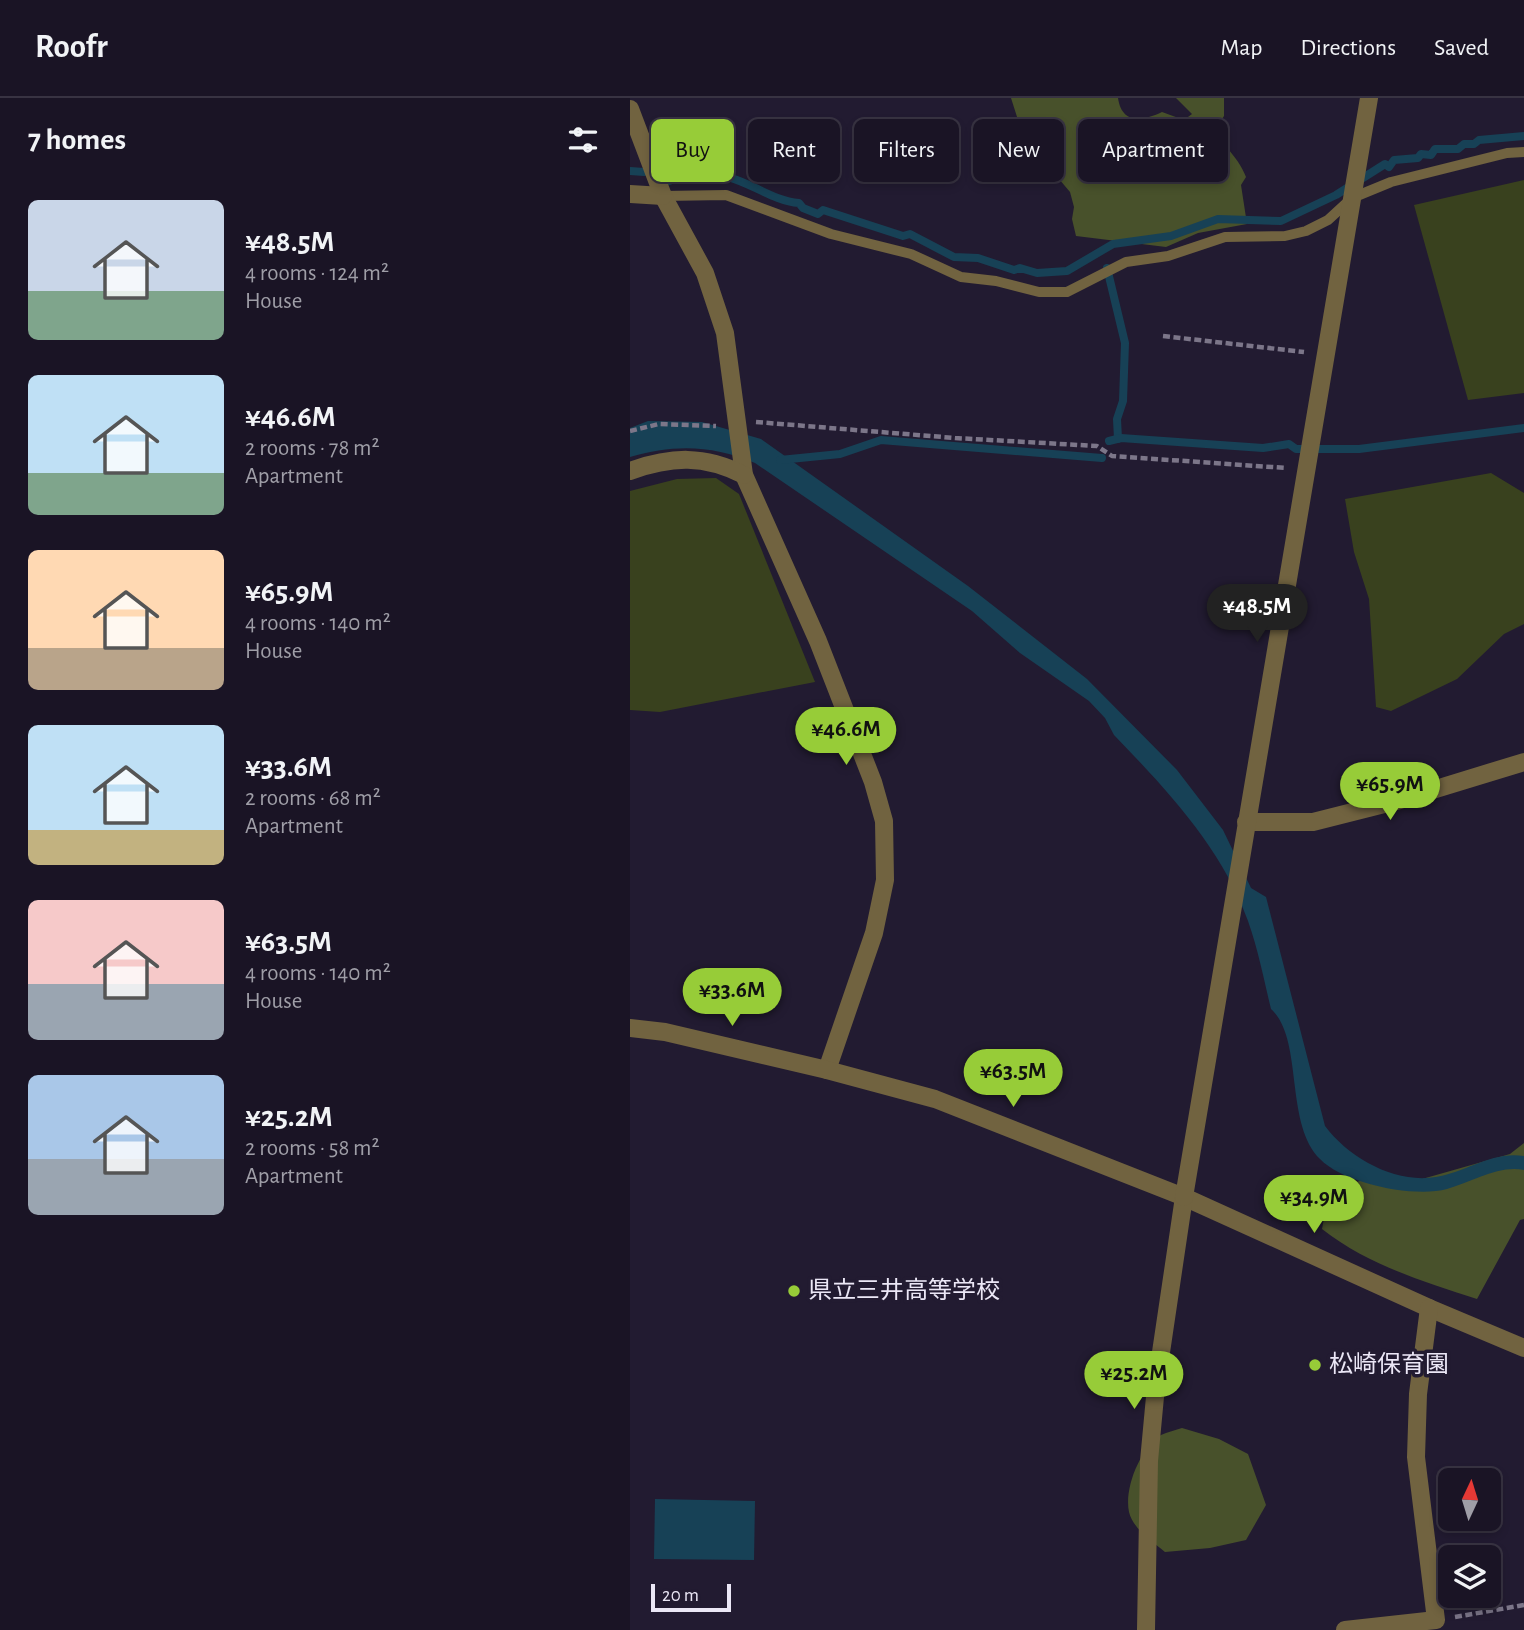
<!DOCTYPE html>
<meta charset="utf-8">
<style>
:root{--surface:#1a1425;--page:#272132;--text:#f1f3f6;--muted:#9f9ea7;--line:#383342;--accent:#97cc38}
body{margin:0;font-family:"Alegreya Sans","Noto Sans JP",sans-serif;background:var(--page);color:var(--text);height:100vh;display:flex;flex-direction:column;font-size:26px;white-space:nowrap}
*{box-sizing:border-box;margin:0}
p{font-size:23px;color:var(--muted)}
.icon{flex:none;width:38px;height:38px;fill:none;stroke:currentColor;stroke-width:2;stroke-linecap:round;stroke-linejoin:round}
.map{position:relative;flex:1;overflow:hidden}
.sheet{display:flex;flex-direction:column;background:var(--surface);width:630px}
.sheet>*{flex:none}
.banner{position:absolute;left:21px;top:21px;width:665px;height:63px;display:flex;gap:14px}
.needle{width:46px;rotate:4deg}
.fabs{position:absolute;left:808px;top:1370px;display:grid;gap:14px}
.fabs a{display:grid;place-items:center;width:63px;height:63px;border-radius:10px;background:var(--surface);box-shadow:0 4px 10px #0003,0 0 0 2px var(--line);font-size:35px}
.scale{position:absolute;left:21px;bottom:18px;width:80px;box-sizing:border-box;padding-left:7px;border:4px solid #ebe7f6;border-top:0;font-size:19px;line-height:24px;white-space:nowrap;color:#ebe7f6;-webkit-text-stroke:5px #221b31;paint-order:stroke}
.price{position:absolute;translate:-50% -60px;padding:0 16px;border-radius:24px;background:var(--accent);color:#111;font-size:23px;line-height:46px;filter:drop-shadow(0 2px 4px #0008)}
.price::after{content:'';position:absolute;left:50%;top:42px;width:21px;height:16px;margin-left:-10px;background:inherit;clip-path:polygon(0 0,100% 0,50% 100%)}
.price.current{background:#222;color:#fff}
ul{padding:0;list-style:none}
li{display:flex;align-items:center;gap:21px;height:175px;padding:0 28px}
li span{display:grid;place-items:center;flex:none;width:196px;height:140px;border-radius:10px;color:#555}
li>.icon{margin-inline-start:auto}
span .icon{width:84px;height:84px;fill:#fffc;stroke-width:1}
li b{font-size:30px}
h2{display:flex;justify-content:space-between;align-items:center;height:84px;padding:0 28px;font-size:30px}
.pill{padding:0 24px;border-radius:10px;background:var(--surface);box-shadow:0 4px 10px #0003,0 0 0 2px var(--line);font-size:24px;line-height:63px}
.pill.current{background:var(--accent);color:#111}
header{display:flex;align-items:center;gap:42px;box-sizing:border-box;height:98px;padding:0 35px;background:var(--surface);border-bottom:2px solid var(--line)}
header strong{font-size:33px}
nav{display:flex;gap:38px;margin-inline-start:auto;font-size:24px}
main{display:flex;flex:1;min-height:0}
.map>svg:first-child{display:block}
</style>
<header>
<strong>Roofr</strong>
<nav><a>Map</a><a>Directions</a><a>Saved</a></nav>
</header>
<main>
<section class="sheet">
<h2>7 homes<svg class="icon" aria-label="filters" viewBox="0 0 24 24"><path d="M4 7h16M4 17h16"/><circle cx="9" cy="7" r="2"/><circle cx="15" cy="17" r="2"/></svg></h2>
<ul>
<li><span style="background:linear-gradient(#c9d6e8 65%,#7fa58c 0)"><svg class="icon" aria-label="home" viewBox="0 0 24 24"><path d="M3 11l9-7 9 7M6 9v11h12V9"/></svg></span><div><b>¥48.5M</b><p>4 rooms · 124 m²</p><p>House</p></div></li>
<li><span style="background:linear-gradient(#bfe0f5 70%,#7fa58c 0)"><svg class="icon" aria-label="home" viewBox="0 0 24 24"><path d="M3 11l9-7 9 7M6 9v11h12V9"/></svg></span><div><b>¥46.6M</b><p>2 rooms · 78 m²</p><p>Apartment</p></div></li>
<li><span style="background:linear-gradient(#ffd9b3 70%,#b9a48a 0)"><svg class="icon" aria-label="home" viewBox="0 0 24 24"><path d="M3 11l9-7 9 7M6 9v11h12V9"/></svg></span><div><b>¥65.9M</b><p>4 rooms · 140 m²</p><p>House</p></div></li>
<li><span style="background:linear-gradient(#bfe0f5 75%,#c2b280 0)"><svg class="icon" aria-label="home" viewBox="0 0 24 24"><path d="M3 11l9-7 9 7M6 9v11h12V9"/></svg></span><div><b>¥33.6M</b><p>2 rooms · 68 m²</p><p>Apartment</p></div></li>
<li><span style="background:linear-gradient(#f6c9c9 60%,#9aa5b1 0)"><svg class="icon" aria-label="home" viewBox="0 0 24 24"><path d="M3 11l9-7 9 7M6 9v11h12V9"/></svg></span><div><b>¥63.5M</b><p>4 rooms · 140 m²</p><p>House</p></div></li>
<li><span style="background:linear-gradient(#a9c7e8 60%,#9aa5b1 0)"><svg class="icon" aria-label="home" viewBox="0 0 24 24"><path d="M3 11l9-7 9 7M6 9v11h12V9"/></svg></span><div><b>¥25.2M</b><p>2 rooms · 58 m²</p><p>Apartment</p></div></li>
</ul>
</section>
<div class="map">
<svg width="894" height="1532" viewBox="0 0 894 1532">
<rect width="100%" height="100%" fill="#221b31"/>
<g fill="#39411e">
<path d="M894 82V295L838 302 784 107Z"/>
<path d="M861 375 894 395V526L874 536 827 581 761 613 746 609 739 501 724 454 715 401Z"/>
<path d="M86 380 109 396 185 584 30 614 0 612V393L47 381Z"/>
</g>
<g fill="#48512b">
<path d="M381 0H488C492 27 513 23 532 14L554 22 562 16 546 0H594V18L586 30C592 49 607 56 616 79L611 87 617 126 568 135 536 149 446 138 442 121 444 109 440 94 429 81 418 43 411 34 388 22Z"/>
<path d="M894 1045V1121L890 1122 847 1201C792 1183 738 1167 692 1131L699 1095 732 1082 778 1085 880 1056Z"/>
<path d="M552 1330 589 1341 618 1356 636 1407 616 1442 580 1450 535 1454C523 1444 503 1431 499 1414 494 1390 510 1351 531 1337 537 1334 546 1332 552 1330Z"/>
</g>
<g fill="#174156">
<path d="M18 323 72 324 131 341 338 488 457 581 547 672 593 732 621 790 636 799 695 1028C719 1060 765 1086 806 1079 837 1074 861 1053 894 1058V1072C868 1067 842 1084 817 1091 785 1100 714 1086 690 1061 654 1025 674 941 641 911 634 882 628 851 618 823 592 750 537 692 484 637L475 620 459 603 390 555 342 513 125 365C83 347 44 346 0 359V330Z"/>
<path d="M25 1401 125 1403 124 1462 24 1461Z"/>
</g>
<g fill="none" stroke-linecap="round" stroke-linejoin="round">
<g stroke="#174156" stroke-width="8">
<path d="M0 73 14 74"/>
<path d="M39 83 60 76 66 79C105 68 133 102 169 105L173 110 188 116 193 112 273 138 280 136 324 159 348 160 384 172 390 170 407 175 437 173 483 146 541 138 588 121 651 123 706 97 755 66 759 69 764 62 788 60 791 56 801 57 805 51H828L834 46H844L849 42 894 38"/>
<path d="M477 170 495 245 493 303 487 321 488 341"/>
<path d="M479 343 491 340 633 350 659 346 666 351H729L894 330"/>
<path d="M150 362 210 356 251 342 472 360"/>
</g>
<g stroke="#7c7689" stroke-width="4.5" stroke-dasharray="7 3.5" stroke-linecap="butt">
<path d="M533 238 674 254"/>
<path d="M126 324 325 340 467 348 482 358 656 370"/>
<path d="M0 333 29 326 86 328"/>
<path d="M825 1519 894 1507"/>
</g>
<path stroke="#716340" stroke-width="10" d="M33 98 96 97 201 136 281 156 331 179 366 183 409 194H437L496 164 538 158 595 139 655 138 676 133 698 122 722 100 761 84 877 55 894 54"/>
<g stroke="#716340" stroke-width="18">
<path d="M0 11 33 98 75 175 95 235 114 377 188 543 243 684 254 723 255 782 244 835 197 972"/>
<path d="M0 96 33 98"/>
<path d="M0 373C42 358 74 357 114 377"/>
<path d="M616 724H683L770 702 894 664"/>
<path d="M0 930 35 934 197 972 305 1001 554 1099 799 1210 894 1250"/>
<path d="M516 1532 519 1363 526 1288 554 1099"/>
<path d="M715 1532 806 1522 786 1359 788 1296 799 1210"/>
</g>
<path stroke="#716340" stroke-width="18" d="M554 1099 739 0"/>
</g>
<g fill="#97cc38" stroke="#221b31" stroke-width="2.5">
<circle cx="164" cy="1193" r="7"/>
<circle cx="685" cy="1267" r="7"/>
</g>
<g text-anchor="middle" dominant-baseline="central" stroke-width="7" stroke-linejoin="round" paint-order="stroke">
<g font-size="24" fill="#ebe7f6" stroke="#221b31" text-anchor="start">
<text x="178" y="1193">県立三井高等学校</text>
<text x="699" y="1267">松崎保育園</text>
</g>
</g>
</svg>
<div class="fabs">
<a><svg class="needle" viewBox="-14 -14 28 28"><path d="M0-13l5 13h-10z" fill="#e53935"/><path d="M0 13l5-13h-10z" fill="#9f9ea7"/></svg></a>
<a><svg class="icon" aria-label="layers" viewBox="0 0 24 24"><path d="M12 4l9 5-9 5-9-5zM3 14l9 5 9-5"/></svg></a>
</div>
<div class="scale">20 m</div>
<b class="price current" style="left:627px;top:546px">¥48.5M</b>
<b class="price" style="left:216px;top:669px">¥46.6M</b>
<b class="price" style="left:760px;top:724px">¥65.9M</b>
<b class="price" style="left:102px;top:930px">¥33.6M</b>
<b class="price" style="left:383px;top:1011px">¥63.5M</b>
<b class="price" style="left:684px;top:1137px">¥34.9M</b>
<b class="price" style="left:504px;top:1313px">¥25.2M</b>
<div class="banner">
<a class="pill current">Buy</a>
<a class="pill">Rent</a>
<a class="pill">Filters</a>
<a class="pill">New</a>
<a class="pill">Apartment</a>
</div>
</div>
</main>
